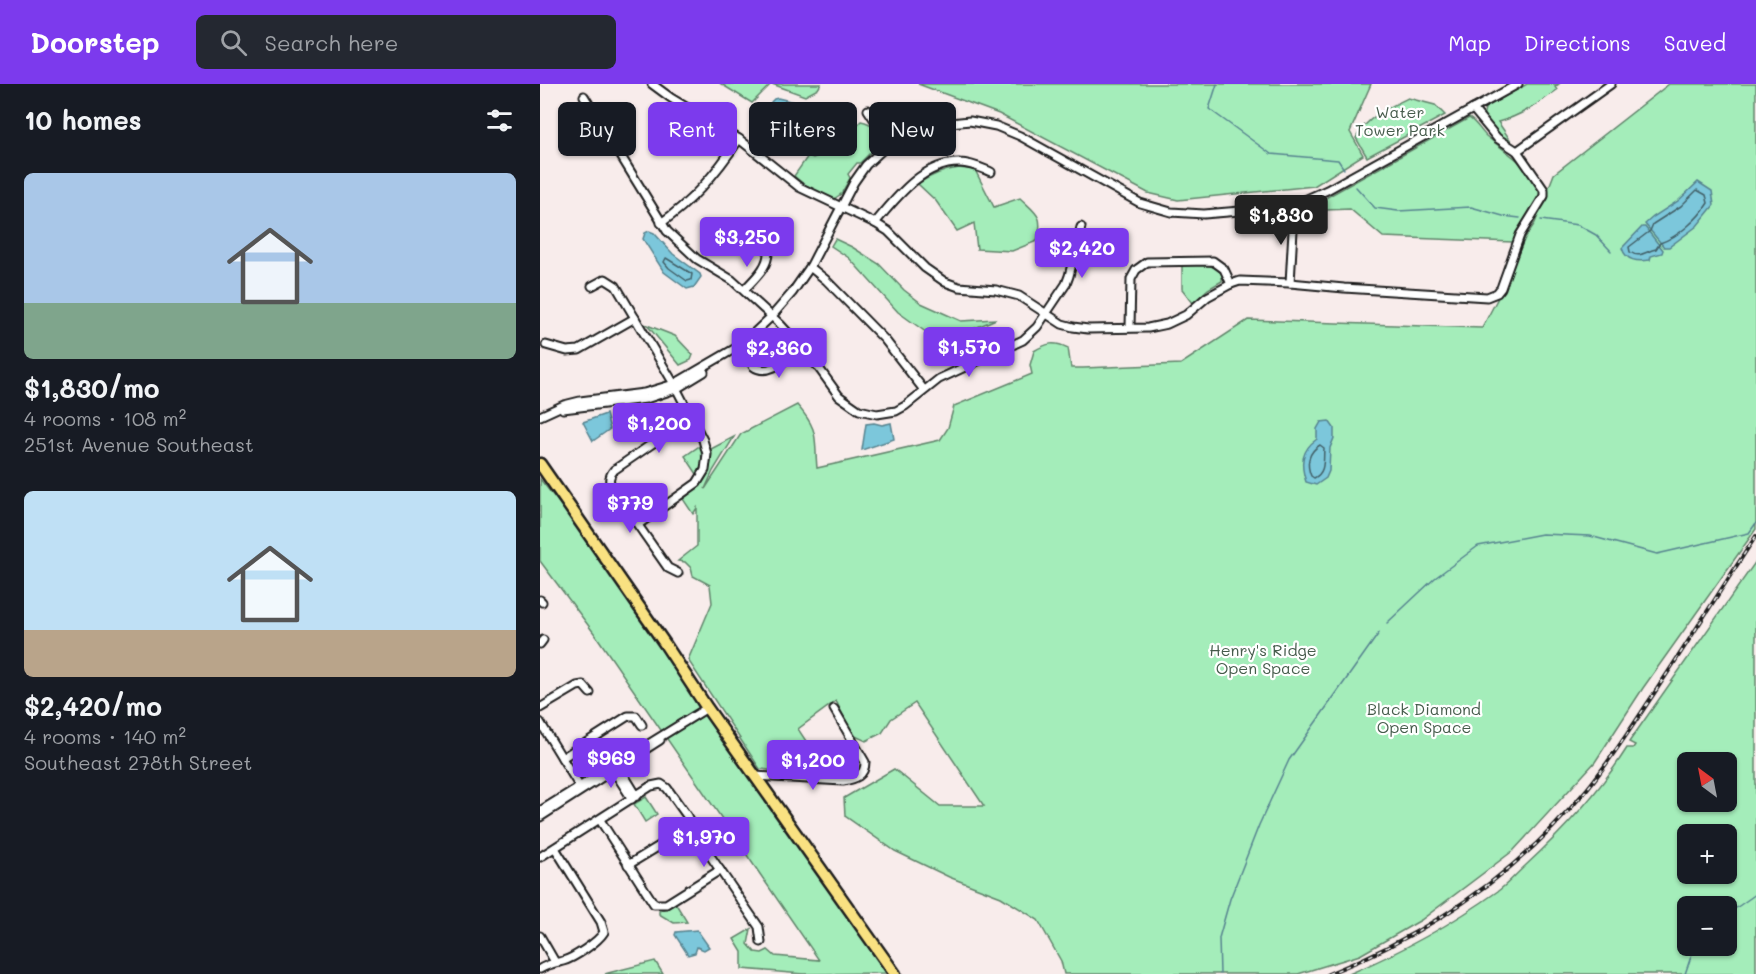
<!DOCTYPE html>
<meta charset="utf-8">
<style>
:root{--surface:#171b24;--page:#242831;--text:#f1f3f6;--muted:#9ea1a6;--accent:#7c3aed}
body{margin:0;font-family:Mali,sans-serif;background:var(--page);color:var(--text);height:100vh;display:flex;flex-direction:column;font-size:22px;white-space:nowrap}
*{box-sizing:border-box;margin:0}
p{font-size:20px;color:var(--muted)}
.icon{flex:none;width:33px;height:33px;fill:none;stroke:currentColor;stroke-width:2;stroke-linecap:round;stroke-linejoin:round}
.map{position:relative;flex:1;overflow:hidden}
.drawer{display:flex;flex-direction:column;background:var(--surface);width:540px}
.drawer>*{flex:none}
.guide{position:absolute;left:18px;top:18px;width:570px;height:54px;display:flex;gap:12px}
.needle{width:39px;rotate:328deg}
.fabs{position:absolute;left:1137px;top:668px;display:grid;gap:12px}
.fabs a{display:grid;place-items:center;width:60px;height:60px;border-radius:9px;background:var(--surface);box-shadow:0 2px 4px #0004;font-size:30px}
.price{position:absolute;translate:-50% -51px;padding:0 14px;border-radius:6px;background:var(--accent);color:#fff;font-size:20px;line-height:39px;filter:drop-shadow(0 2px 3px #0008)}
.price::after{content:'';position:absolute;left:50%;top:36px;width:18px;height:14px;margin-left:-9px;background:inherit;clip-path:polygon(0 0,100% 0,50% 100%)}
.price.active{background:#222;color:#fff}
ul{padding:0;list-style:none}
li{display:grid;align-content:center;gap:12px;height:318px;padding:0 24px}
li span{display:grid;place-items:center;height:186px;border-radius:9px;color:#555}
li>.icon{margin-inline-start:auto}
span .icon{width:108px;height:108px;fill:#fffc;stroke-width:1}
li b{font-size:26px}
h2{display:flex;justify-content:space-between;align-items:center;height:72px;padding:0 24px;font-size:26px}
.pill{padding:0 21px;border-radius:9px;background:var(--surface);box-shadow:0 2px 4px #0004;font-size:21px;line-height:54px}
.pill.active{background:var(--accent);color:#fff}
header{display:flex;align-items:center;gap:36px;box-sizing:border-box;height:84px;padding:0 30px;background:var(--accent);color:#fff}
header strong{font-size:28px}
nav{display:flex;gap:33px;margin-inline-start:auto;font-size:21px}
.search{width:420px;height:54px;background:var(--page);display:flex;align-items:center;gap:15px;box-sizing:border-box;padding:0 21px;border-radius:9px;color:var(--muted);font-size:22px}
main{display:flex;flex:1;min-height:0}
.map>svg:first-child{display:block}
</style>
<header>
<strong>Doorstep</strong>
<div class="search"><svg class="icon" aria-label="search" viewBox="0 0 24 24"><circle cx="10" cy="10" r="6"/><path d="M15 15l6 6"/></svg>Search here</div>
<nav><a>Map</a><a>Directions</a><a>Saved</a></nav>
</header>
<main>
<section class="drawer">
<h2>10 homes<svg class="icon" aria-label="filters" viewBox="0 0 24 24"><path d="M4 7h16M4 17h16"/><circle cx="9" cy="7" r="2"/><circle cx="15" cy="17" r="2"/></svg></h2>
<ul>
<li><span style="background:linear-gradient(#a9c7e8 70%,#7fa58c 0)"><svg class="icon" aria-label="home" viewBox="0 0 24 24"><path d="M3 11l9-7 9 7M6 9v11h12V9"/></svg></span><div><b>$1,830/mo</b><p>4 rooms · 108 m²</p><p>251st Avenue Southeast</p></div></li>
<li><span style="background:linear-gradient(#bfe0f5 75%,#b9a48a 0)"><svg class="icon" aria-label="home" viewBox="0 0 24 24"><path d="M3 11l9-7 9 7M6 9v11h12V9"/></svg></span><div><b>$2,420/mo</b><p>4 rooms · 140 m²</p><p>Southeast 278th Street</p></div></li>
</ul>
</section>
<div class="map">
<svg width="1216" height="890" viewBox="0 0 1216 890">
<rect width="100%" height="100%" fill="#f8eceb"/>
<filter id="ink" filterUnits="userSpaceOnUse"><feTurbulence type="fractalNoise" baseFrequency=".0167" numOctaves="2"/><feDisplacementMap in="SourceGraphic" scale="12" xChannelSelector="R" yChannelSelector="G"/><feConvolveMatrix kernelMatrix="1 2 1 2 8 2 1 2 1" color-interpolation-filters="sRGB"/></filter>
<g filter="url(#ink)">
<g fill="#a4edba" stroke="#60846b" stroke-width="1.5" fill-rule="evenodd">
<path d="M181 0H231L212 19Z"/>
<path d="M232 0H281L278 5 265 12Z"/>
<path d="M378 0H831L810 48 823 71 774 102 638 116 608 109 459 30Z"/>
<path d="M987 0H1019L1015 3 1017 6C998 20 981 32 958 38L971 57 969 58 955 47 943 33 945 24Z"/>
<path d="M1129 0H1216V445L1103 604 1055 678 974 766 881 836 820 871 758 890H524L521 877 498 836 461 813 409 793 355 767 305 732 304 714 354 685 400 722H444L375 619 351 635 342 649 326 657 313 651 296 617 258 645 289 692 220 685 148 576 172 519 170 501 153 492 151 484 145 478 138 477 157 462V424L153 430 143 415C161 402 174 389 171 365L194 353 173 387 165 405 201 350 257 321C280 347 274 353 277 384L400 356 408 344 414 322 492 290 490 281 494 267C507 259 514 257 528 264L531 284H543L641 280 708 236 942 244 962 206 985 154 995 139 1014 90Z"/>
<path d="M868 14 895 21 905 31 827 73 816 54C825 34 849 23 868 14Z"/>
<path d="M929 34C936 38 940 46 946 52 964 67 997 85 1001 111L987 132 973 158 843 153 810 125 786 126 780 117Z"/>
<path d="M321 37C332 39 339 46 341 58L320 79H317L308 90 310 94 301 110 294 115 265 101 254 92 268 72 273 74 290 68Z"/>
<path d="M419 84 435 86 454 123 480 114C498 131 504 132 497 157L472 167 437 165 434 139 417 147 396 117 378 100C391 91 403 86 419 84Z"/>
<path d="M295 155 312 163 339 180 364 206 381 219 421 237 456 235 401 259 358 228 309 174 291 162Z"/>
<path d="M642 181H667L676 184 682 190V197L668 205 653 219 642 205Z"/>
<path d="M107 241 135 252 153 271 151 276 140 281Z"/>
<path d="M161 361 162 381 157 390 145 372Z"/>
<path d="M0 395 31 434 349 889 263 890 202 885V868L194 855 211 845 208 860 215 868 222 869 228 866 235 872 279 876 57 553 0 477Z"/>
<path d="M1216 477V890H809C861 868 912 840 958 807 968 800 976 790 985 782 1023 747 1060 707 1087 664H1093L1095 661 1089 658ZM1148 678H1186V717H1148ZM1148 750H1186V789H1148ZM1148 822H1186V861H1148Z"/>
<path d="M106 713 117 730 105 738 94 720Z"/>
<path d="M136 820 147 838 134 839 119 830V827Z"/>
<path d="M115 877 123 890H65L68 889Z"/>
</g>
<g fill="#7cc7db" stroke="#56838f" stroke-width="1.5">
<path d="M238 14 258 19H276L279 20 287 47 282 51 285 57 277 68 262 57 250 30 232 25 231 18 234 15Z"/>
<path d="M1158 98 1172 107 1174 121 1157 142 1129 163H1124L1105 140 1113 133 1138 117Z"/>
<path d="M1102 143H1105L1123 166 1122 169 1111 172 1110 176C1097 178 1086 177 1082 164Z"/>
<path d="M109 147 114 149 133 170 160 190 161 193 154 203 147 205 124 188 103 155 105 149Z"/>
<path d="M66 330 70 345 53 357 43 338Z"/>
<path d="M789 337 794 344V354L790 364 789 387 786 394 776 401 766 398C760 380 761 366 777 355V345L781 338Z"/>
<path d="M334 339 342 341 351 339 354 355 322 366 326 340Z"/>
<path d="M157 846 169 863 164 866 157 863 155 869 148 871 135 851 136 848Z"/>
</g>
<g fill="none" stroke-linecap="round" stroke-linejoin="round">
<g stroke="#426068" stroke-width="1.5">
<path d="M259 25 275 26 280 44 275 56 267 53 256 29Z"/>
<path d="M1157 106 1166 111 1168 119C1158 135 1138 153 1120 159L1116 165C1106 167 1100 175 1090 168L1089 163 1110 147 1113 140 1141 122Z"/>
<path d="M126 174 152 190 151 196 147 197 129 184 124 178Z"/>
<path d="M780 361 784 364C783 376 786 388 774 394L771 392C766 380 768 368 780 361Z"/>
</g>
<g stroke="#56838f" stroke-width="1.5">
<path d="M677 0 669 25 731 70 798 76 804 85"/>
<path d="M816 103 835 124 858 127 931 123 963 132 980 134"/>
<path d="M1001 136 1038 141 1056 151 1071 167"/>
<path d="M847 539 895 494 938 462 1002 450 1050 452 1117 470 1209 449 1216 439"/>
<path d="M1186 831 1216 810"/>
<path d="M680 890 679 854 690 815 719 741 749 676 839 549"/>
<path d="M1145 890 1155 861"/>
</g>
<defs>
<g id="street">
<path d="M112 0 131 14 199 55 259 103 335 139 348 147 385 184 405 198 419 203 456 206 479 212 522 240 533 243 548 245 608 244 627 240 646 231 667 213 691 200 700 197 750 199 804 204 947 213 957 209 961 204 980 151 1004 112V106L977 67 957 54 933 25"/>
<path d="M44 12 127 147 157 175 192 196 240 240 273 276 299 312 319 326 337 330 356 327 365 322 399 295 483 256 497 243 526 200 529 192 541 143"/>
<path d="M328 26 350 59"/>
<path d="M977 67 1071 0"/>
<path d="M749 123 753 146 750 199"/>
<path d="M121 139C153 117 178 87 199 55"/>
<path d="M335 139C356 114 383 78 420 79 431 79 441 84 451 88"/>
<path d="M270 183 286 196 345 256 384 306"/>
<path d="M52 202 65 195 76 202 134 300 163 356 167 370 165 386 157 399 99 440"/>
<path d="M204 206C214 195 229 183 228 167"/>
<path d="M590 243 591 195 596 186 607 178 673 177 684 185 691 200"/>
<path d="M6 261 27 267 39 266 95 234"/>
<path d="M213 282C229 294 248 273 261 264"/>
<path d="M23 325 106 315 136 305 164 288"/>
<path d="M0 332 24 321 40 317 104 309 134 300 201 261 232 232 252 209 270 183 314 98 326 81 350 59 390 41 430 37 456 42 480 52 600 119 631 128 664 130 749 123 787 106 978 0"/>
<path d="M138 489 128 484 72 404C68 397 69 392 74 386L151 333"/>
<path d="M0 516 2 518"/>
<path d="M0 560 3 556"/>
<path d="M0 624 37 602 43 601 50 609"/>
<path d="M0 638 41 705"/>
<path d="M22 674 88 632H96L102 641"/>
<path d="M78 681 97 712"/>
<path d="M72 684 92 715"/>
<path d="M215 692 303 697C315 695 325 692 325 678L294 625"/>
<path d="M0 727 167 624"/>
<path d="M0 733 120 656"/>
<path d="M60 736 114 820H126L180 786"/>
<path d="M0 773 111 702 121 700 127 704 147 732 156 751 219 843 221 858"/>
<path d="M88 781 152 742"/>
<path d="M0 852 15 878"/>
<path d="M0 885C8 880 14 879 23 877 34 874 58 858 64 848L61 838 15 764"/>
</g>
<path id="primary" d="M0 380 125 560 167 624 355 890"/>
</defs>
<use href="#street" stroke="#1c1c1c" stroke-width="11"/>
<use href="#primary" stroke="#1c1c1c" stroke-width="15"/>
<use href="#street" stroke="#fff" stroke-width="7"/>
<use href="#primary" stroke="#f9e181" stroke-width="10"/>
<defs>
<path id="rail" d="M788 890C888 850 978 790 1047 705 1069 678 1088 649 1107 620 1144 565 1179 508 1216 452"/>
</defs>
<use href="#rail" stroke="#1c1c1c" stroke-width="4"/>
<use href="#rail" stroke="#fff" stroke-width="1.5" stroke-dasharray="4.5" stroke-linecap="butt"/>
</g>
</g>
<g text-anchor="middle" dominant-baseline="central" stroke-width="4.5" stroke-linejoin="round" paint-order="stroke">
<g font-size="16" fill="#455b4b" stroke="#fff">
<text x="860" y="27">Water<tspan x="860" dy="18">Tower Park</tspan></text>
<text x="723" y="565">Henry's Ridge<tspan x="723" dy="18">Open Space</tspan></text>
<text x="884" y="624">Black Diamond<tspan x="884" dy="18">Open Space</tspan></text>
</g>
</g>
</svg>
<div class="fabs">
<a><svg class="needle" viewBox="-14 -14 28 28"><path d="M0-13l5 13h-10z" fill="#e53935"/><path d="M0 13l5-13h-10z" fill="#9ea1a6"/></svg></a>
<a>+</a>
<a>−</a>
</div>
<b class="price active" style="left:741px;top:162px">$1,830</b>
<b class="price" style="left:207px;top:184px">$3,250</b>
<b class="price" style="left:542px;top:195px">$2,420</b>
<b class="price" style="left:429px;top:294px">$1,570</b>
<b class="price" style="left:239px;top:295px">$2,360</b>
<b class="price" style="left:119px;top:370px">$1,200</b>
<b class="price" style="left:90px;top:450px">$779</b>
<b class="price" style="left:71px;top:705px">$969</b>
<b class="price" style="left:273px;top:707px">$1,200</b>
<b class="price" style="left:164px;top:784px">$1,970</b>
<div class="guide">
<a class="pill">Buy</a>
<a class="pill active">Rent</a>
<a class="pill">Filters</a>
<a class="pill">New</a>
</div>
</div>
</main>
